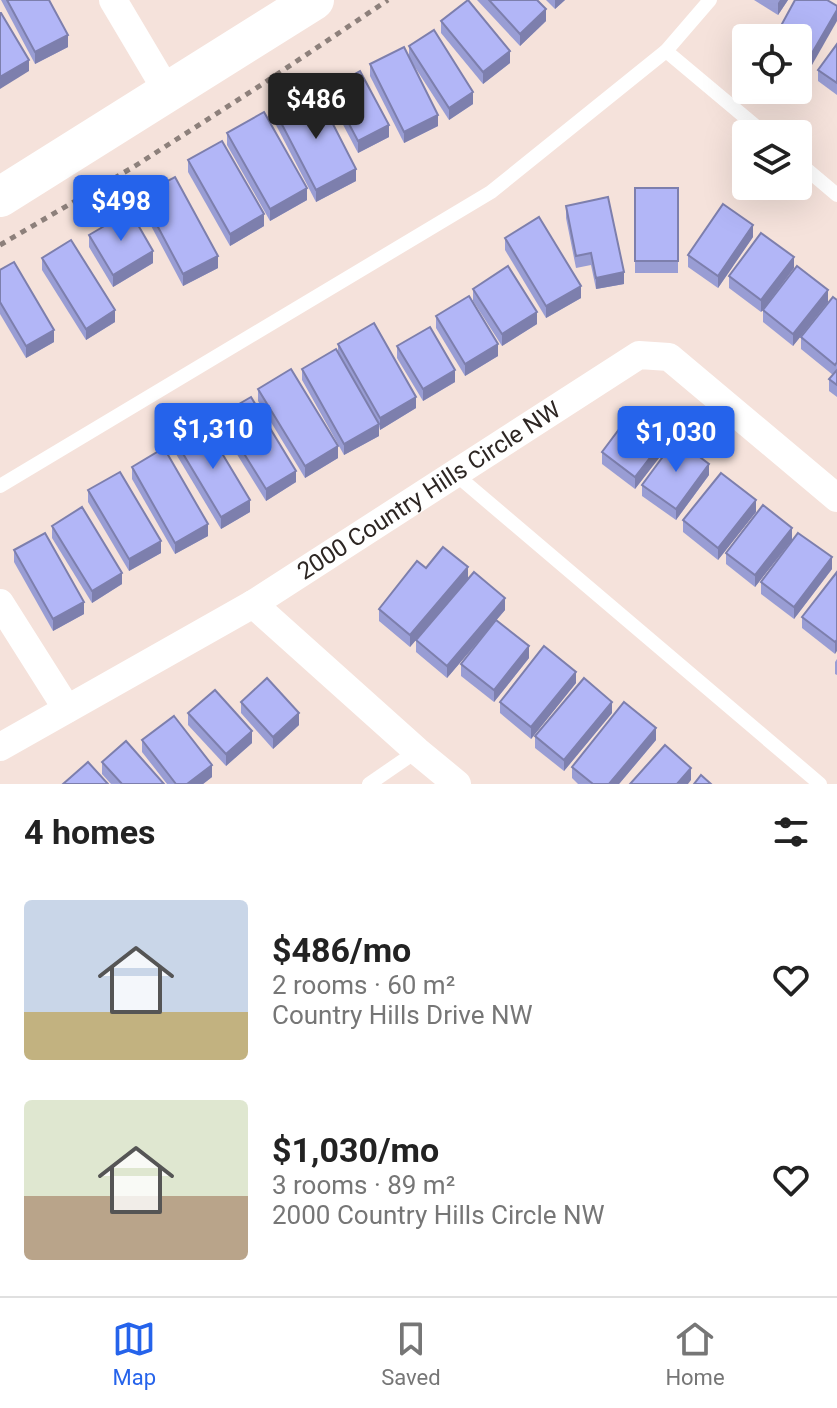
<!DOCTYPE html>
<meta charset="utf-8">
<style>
:root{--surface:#fff;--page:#f6f6f6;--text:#222;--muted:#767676;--line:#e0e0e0;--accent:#2563eb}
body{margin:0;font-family:Roboto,sans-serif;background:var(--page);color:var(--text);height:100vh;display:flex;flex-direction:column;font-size:30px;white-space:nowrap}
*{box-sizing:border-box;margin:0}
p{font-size:26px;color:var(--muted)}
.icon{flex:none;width:44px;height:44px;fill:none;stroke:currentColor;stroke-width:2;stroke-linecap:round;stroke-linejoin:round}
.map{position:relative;height:784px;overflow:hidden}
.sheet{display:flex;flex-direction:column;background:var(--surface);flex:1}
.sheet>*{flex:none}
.fabs{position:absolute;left:732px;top:24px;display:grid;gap:16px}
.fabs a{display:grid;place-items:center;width:80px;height:80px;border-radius:8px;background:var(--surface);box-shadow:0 8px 32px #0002;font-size:40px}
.price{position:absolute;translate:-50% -68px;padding:0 18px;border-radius:8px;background:var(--accent);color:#fff;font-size:26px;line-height:52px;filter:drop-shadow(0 2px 4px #0008)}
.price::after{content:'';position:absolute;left:50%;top:48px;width:24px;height:18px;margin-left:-12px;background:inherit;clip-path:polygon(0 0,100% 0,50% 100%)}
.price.current{background:#222;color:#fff}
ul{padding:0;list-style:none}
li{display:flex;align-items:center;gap:24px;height:200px;padding:0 24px}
li span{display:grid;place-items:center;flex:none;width:224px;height:160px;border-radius:8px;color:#555}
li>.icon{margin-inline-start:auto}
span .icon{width:96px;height:96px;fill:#fffc;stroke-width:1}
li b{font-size:34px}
h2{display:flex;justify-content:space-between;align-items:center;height:96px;padding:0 24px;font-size:34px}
.dock{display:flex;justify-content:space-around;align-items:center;height:112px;border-top:2px solid var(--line);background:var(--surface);font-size:22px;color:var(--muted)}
.dock a{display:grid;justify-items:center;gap:4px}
.dock .current{color:var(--accent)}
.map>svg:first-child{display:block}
</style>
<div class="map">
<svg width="837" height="784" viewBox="0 0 837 784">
<rect width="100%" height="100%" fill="#f5e2db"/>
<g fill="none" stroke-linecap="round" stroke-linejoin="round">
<path stroke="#8d807b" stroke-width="5" stroke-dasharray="6 6" stroke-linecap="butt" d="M0 245 135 166 261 85 388 0"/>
<g stroke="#fff" stroke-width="14">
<path d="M666 51 765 134"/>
<path d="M798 162 837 195"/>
<path d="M454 473 820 784"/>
<path d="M0 486 491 192 666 51 710 0"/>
<path d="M369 784 417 751"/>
</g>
<g stroke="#fff" stroke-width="28">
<path d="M113 0 167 91"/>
<path d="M0 603 67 709"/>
<path d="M253 604 417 751 457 784"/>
<path id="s1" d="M0 747 253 604 639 355 669 357 837 498"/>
</g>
<path stroke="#fff" stroke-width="40" d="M0 197 314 0"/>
</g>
<g fill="#999dd4">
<path d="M1 0H49L68 47 35 64Z"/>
<path d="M477 0H537L546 21 520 46Z"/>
<path d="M546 0H565L555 9Z"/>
<path d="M754 0H788L778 15Z"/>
<path d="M827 0 812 65 798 57V38H777V33Z"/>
<path d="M441 21 510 63 483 84 441 33Z"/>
<path d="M837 44V95L818 81V70Z"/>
<path d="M409 46 473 104 449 120 409 58Z"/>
<path d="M370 64 438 126 404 143 370 76Z"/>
<path d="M330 88 389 137 358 153 330 100Z"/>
<path d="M276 113 356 181 316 202 276 125Z"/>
<path d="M227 133 307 200 270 221 227 145Z"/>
<path d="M188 160 264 226 230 246 188 172Z"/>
<rect x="635" y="188" width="43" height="85"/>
<path d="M141 195 218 268 183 286 141 207Z"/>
<path d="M566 206 624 284 596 289 591 265 576 268 566 218Z"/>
<path d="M89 235 153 263 113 287 89 247Z"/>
<path d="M753 237 718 288 688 267V255Z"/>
<path d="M505 238 581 298 546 318 505 250Z"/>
<path d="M42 258 115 322 86 340 42 270Z"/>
<path d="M794 268 768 303 828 302 793 346 763 322V310L761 312 729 288V276Z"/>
<path d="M0 270 54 342 26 358 0 314Z"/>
<path d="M473 289 537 324 502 346 473 301Z"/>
<path d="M837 300V397L829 391V379L833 375 801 349V337Z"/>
<path d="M436 316 498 356 465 376 436 328Z"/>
<path d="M338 344 416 408 380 430 379 426V436L344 455 302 380V369L338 352Z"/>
<path d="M397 346 455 382 423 401 397 358Z"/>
<path d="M258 389 338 458 305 478 258 401Z"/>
<path d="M220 415 296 482 266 501 220 427Z"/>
<path d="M176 442 250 512 221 529 176 454Z"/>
<path d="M669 445 635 489 602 464V452Z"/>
<path d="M132 467 208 536 175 554 132 479Z"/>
<path d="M709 475 676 520 642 496V485Z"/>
<path d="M88 490 161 553 129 571 88 502Z"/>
<path d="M756 512 718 560 683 532V520Z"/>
<path d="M52 526 122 584 92 603 52 538Z"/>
<path d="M792 540 755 587 726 564V553Z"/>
<path d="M14 550 84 614 53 631 14 562Z"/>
<path d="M426 568 468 578 505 610 447 678 416 652V640L462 586 410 647 379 621V609Z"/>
<path d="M832 569 794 619 761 594V582Z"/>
<path d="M837 572 835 654 802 628V617Z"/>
<path d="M529 658 494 702 461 676V664Z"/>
<path d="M837 659V675L835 674V662Z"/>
<path d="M576 683 531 739 500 713V702Z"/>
<path d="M241 702 299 725 273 749 241 713Z"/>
<path d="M188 713 252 743 226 766 188 725Z"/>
<path d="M612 713 564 771 535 748V736Z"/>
<path d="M142 740 212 777 203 784H167L142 752Z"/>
<path d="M656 740 619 784H578L572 778V767Z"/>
<path d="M102 762 164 784H111L102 774Z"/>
</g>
<g fill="#7d7fad">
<path d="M555 0H565L555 9Z"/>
<path d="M780 0H788L778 15V3Z"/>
<path d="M546 9V21L520 46V34Z"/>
<path d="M837 10V21L812 65V53Z"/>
<path d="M68 35V47L35 64V52Z"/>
<path d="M510 51V63L483 84V72Z"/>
<path d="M29 60V71L0 89V77Z"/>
<path d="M473 92V104L449 120V108Z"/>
<path d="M438 115V126L404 143V132Z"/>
<path d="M389 125V137L358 153V141Z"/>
<path d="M356 169V181L316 202V190Z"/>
<path d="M307 188V200L270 221V209Z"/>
<path d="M264 214V226L230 246V234Z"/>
<path d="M753 225V237L718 288V276Z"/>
<path d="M153 251V263L113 287V275Z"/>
<path d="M218 256V268L183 286V274Z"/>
<path d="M794 257V268L761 312V300Z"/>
<path d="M624 272V284L596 289V278Z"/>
<path d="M581 286V298L546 318V306Z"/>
<path d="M828 290V302L793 346V334Z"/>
<path d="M115 310V322L86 340V329Z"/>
<path d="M537 312V324L502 346V334Z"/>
<path d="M54 330V342L26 358V346Z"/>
<path d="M498 344V356L465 376V364Z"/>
<path d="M455 370V382L423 401V389Z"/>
<path d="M416 397V408L380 430V418Z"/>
<path d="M379 424V436L344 455V444Z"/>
<path d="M669 433V445L635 489V477Z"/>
<path d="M338 446V458L305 478V466Z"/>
<path d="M709 464V475L676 520V509Z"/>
<path d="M296 471V482L266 501V489Z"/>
<path d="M250 500V512L221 529V517Z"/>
<path d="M756 500V512L718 560V548Z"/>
<path d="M208 524V536L175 554V543Z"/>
<path d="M792 528V540L755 587V575Z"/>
<path d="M161 541V553L129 571V559Z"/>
<path d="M832 557V569L794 619V607Z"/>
<path d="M468 567V579L410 647V635Z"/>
<path d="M122 573V584L92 603V591Z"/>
<path d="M505 598V610L447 678V666Z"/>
<path d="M84 602V614L53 631V619Z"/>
<path d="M837 640V651L835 654V642Z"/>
<path d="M529 646V658L494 702V690Z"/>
<path d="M576 672V683L531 739V727Z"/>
<path d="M612 702V713L564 771V760Z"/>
<path d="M299 713V725L273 749V737Z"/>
<path d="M656 728V740L619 784H609Z"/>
<path d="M252 731V743L226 766V754Z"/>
<path d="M212 765V777L203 784H187Z"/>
<path d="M691 768V780L688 784H677Z"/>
</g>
<g fill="#b2b6f7" stroke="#7d7fad" stroke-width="2">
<path d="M7 0H49L68 35 35 52Z"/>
<path d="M468 0 510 51 483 72 441 21Z"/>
<path d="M489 0H537L546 9 520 34Z"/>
<path d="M795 0H827L837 6V10L812 53 798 45V38H786L777 33Z"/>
<path d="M0 13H1L29 60 0 77Z"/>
<path d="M434 30 473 92 449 108 409 46Z"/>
<path d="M837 44V83L818 70Z"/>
<path d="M404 47 438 115 404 132 370 64Z"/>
<path d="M360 71 389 125 358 141 330 88Z"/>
<path d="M317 93 356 169 316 190 276 113Z"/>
<path d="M264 112 307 188 270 209 227 133Z"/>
<path d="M222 141 264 214 230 234 188 160Z"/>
<path d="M175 177 218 256 183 274 141 195Z"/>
<rect x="635" y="188" width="43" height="73"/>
<path d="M608 197 624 272 596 278 591 253 576 256 566 206Z"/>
<path d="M723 204 753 225 718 276 688 255Z"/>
<path d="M130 211 153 251 113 275 89 235Z"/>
<path d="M539 217 581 286 546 306 505 238Z"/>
<path d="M761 233 794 257 761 300 729 276Z"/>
<path d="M71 240 115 310 86 329 42 258Z"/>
<path d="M14 262 54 330 26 346 0 302V270Z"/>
<path d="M508 266 537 312 502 334 473 289Z"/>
<path d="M797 266 828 290 793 334 763 310Z"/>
<path d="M469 296 498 344 465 364 436 316Z"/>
<path d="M833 297 837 300V362L835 365 801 337Z"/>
<path d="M374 323 416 397 380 418 338 344Z"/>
<path d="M430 327 455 370 423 389 397 346Z"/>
<path d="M336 349 379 424 344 444 302 369Z"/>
<path d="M291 369 338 446 305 466 258 389Z"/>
<path d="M837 370V385L829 379Z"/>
<path d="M251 397 296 471 266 489 220 415Z"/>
<path d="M635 408 669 433 635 477 602 452Z"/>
<path d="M205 425 250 500 221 517 176 442Z"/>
<path d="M676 439 709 464 676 509 642 485Z"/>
<path d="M164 448 208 524 175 543 132 467Z"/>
<path d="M120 472 161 541 129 559 88 490Z"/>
<path d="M721 473 756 500 718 548 683 520Z"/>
<path d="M763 505 792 528 755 575 726 553Z"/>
<path d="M82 507 122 573 92 591 52 526Z"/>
<path d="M45 533 84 602 53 619 14 550Z"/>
<path d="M798 533 832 557 794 607 761 582Z"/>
<path d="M443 547 468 567 410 635 379 609 417 561 426 568Z"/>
<path d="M474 572 505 598 447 666 416 640Z"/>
<path d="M837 572V640L835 642 802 617Z"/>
<path d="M496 620 529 646 494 690 461 664Z"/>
<path d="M544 646 576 672 531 727 500 702Z"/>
<path d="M267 678 299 713 273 737 241 702Z"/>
<path d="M584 678 612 702 564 760 535 736Z"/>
<path d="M215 690 252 731 226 754 188 713Z"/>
<path d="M624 702 656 728 609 784H593L572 767Z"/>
<path d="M174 716 212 765 187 784H176L142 740Z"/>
<path d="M126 741 164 784H122L102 762Z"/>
<path d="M665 745 691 768 677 784H630Z"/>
<path d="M88 762 108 784H63Z"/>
<path d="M701 775 711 784H694Z"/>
</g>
<g text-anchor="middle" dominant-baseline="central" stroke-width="8" stroke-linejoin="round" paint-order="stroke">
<g font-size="24" fill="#2d2623" stroke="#fff">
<text stroke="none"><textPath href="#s1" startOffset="500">2000 Country Hills Circle NW</textPath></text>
</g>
</g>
</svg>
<div class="fabs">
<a><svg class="icon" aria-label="locate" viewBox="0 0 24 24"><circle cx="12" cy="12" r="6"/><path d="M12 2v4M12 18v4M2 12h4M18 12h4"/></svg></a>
<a><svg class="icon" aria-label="layers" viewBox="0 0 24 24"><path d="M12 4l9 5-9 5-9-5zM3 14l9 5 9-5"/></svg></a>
</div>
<b class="price current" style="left:316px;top:141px">$486</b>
<b class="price" style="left:121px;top:243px">$498</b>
<b class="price" style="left:213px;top:471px">$1,310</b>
<b class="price" style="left:676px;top:474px">$1,030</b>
</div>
<section class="sheet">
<h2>4 homes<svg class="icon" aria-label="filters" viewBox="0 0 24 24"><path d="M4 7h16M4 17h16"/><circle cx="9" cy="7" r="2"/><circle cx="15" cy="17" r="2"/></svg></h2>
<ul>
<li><span style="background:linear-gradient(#c9d6e8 70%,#c2b280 0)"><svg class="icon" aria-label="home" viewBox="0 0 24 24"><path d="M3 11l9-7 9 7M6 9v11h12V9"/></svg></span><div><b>$486/mo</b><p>2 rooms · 60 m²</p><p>Country Hills Drive NW</p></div><svg class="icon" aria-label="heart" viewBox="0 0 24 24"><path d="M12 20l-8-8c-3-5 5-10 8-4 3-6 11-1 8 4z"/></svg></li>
<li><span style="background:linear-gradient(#dfe7d0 60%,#b9a48a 0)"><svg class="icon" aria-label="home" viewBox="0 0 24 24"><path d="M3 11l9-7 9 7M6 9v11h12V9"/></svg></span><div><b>$1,030/mo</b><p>3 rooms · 89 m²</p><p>2000 Country Hills Circle NW</p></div><svg class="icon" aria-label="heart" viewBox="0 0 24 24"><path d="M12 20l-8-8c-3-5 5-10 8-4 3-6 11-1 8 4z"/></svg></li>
</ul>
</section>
<nav class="dock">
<a class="current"><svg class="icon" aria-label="map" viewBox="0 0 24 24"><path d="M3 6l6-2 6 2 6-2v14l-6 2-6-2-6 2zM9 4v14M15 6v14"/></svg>Map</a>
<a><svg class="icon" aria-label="saved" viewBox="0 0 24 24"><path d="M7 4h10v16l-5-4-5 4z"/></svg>Saved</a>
<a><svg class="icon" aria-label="home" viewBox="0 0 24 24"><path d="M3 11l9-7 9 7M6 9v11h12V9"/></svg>Home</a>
</nav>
